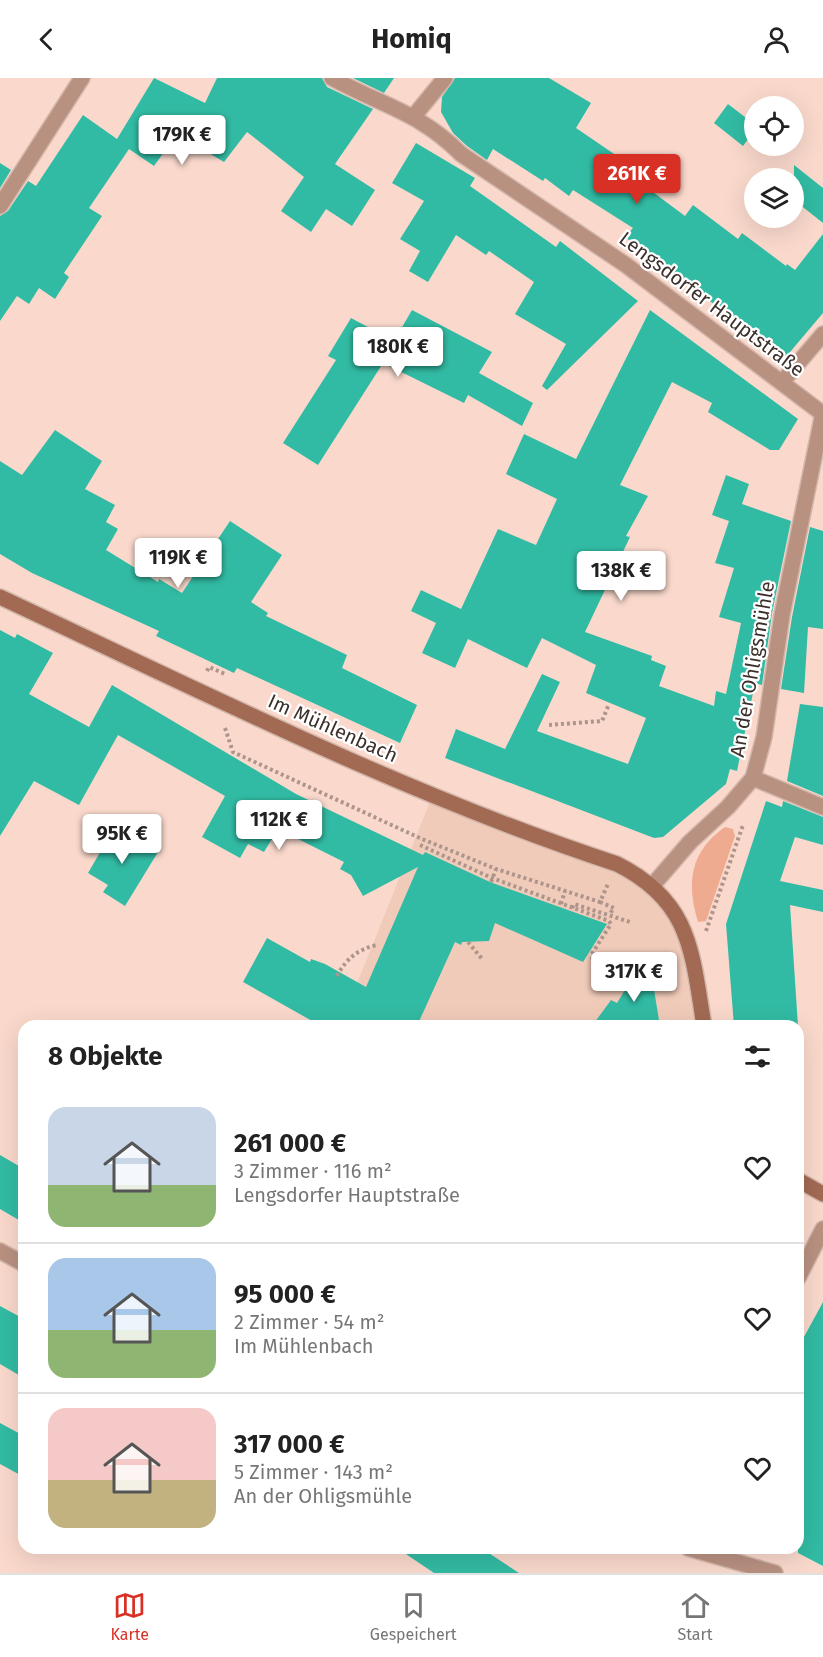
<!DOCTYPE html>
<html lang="de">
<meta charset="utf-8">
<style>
:root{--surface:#fff;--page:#f2f2f2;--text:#222;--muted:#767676;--line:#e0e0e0;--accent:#d93025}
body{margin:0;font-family:"Fira Sans",sans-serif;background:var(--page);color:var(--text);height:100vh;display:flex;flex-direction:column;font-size:22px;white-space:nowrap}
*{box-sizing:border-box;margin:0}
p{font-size:20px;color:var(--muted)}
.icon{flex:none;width:33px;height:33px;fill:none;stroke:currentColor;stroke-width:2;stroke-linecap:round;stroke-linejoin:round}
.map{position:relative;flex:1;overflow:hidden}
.details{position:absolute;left:18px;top:942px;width:786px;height:534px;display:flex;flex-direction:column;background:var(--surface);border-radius:18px;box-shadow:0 6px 24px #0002}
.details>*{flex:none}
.controls{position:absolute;left:744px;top:18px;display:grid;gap:12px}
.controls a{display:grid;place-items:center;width:60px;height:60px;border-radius:50%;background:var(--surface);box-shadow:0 6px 24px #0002;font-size:30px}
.price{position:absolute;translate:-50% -51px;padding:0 14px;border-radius:6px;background:#fff;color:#222;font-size:20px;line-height:39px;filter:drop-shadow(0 2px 3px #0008)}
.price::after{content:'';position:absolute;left:50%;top:36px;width:18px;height:14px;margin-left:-9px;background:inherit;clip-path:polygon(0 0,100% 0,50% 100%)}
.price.selected{background:var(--accent);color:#fff}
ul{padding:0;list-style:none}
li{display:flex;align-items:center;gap:18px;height:150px;padding:0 30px}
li+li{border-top:2px solid var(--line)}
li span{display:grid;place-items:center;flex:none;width:168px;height:120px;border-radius:18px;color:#555}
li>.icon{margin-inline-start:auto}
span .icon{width:72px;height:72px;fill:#fffc;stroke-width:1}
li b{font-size:26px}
h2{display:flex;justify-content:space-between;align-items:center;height:72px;padding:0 30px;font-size:26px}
header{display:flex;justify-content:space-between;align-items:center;height:78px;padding:0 30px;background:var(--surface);font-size:27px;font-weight:700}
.menu{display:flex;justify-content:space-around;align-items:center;height:84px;border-top:2px solid var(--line);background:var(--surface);font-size:16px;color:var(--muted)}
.menu a{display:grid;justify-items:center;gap:3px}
.menu .selected{color:var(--accent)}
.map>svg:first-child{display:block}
</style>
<header><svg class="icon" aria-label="back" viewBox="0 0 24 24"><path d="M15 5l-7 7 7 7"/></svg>Homiq<svg class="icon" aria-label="person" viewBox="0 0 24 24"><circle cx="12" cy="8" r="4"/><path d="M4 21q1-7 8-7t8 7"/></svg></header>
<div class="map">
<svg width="823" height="1495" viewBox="0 0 823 1495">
<rect width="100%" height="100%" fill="#fad9cc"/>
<path fill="#f1cbba" d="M431 721 638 804 670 835 682 869 695 948H340Z"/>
<path fill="#eeab90" d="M725 749 733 751 735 758 706 843 698 844C686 804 690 774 725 749Z"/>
<g fill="#32bba4">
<path d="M154 0 205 25 217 0H322L327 9 373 31 335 86 375 112 352 148 326 131 311 154 281 133 304 99 247 54 224 84 177 56 154 88 129 71 89 130 102 138 64 195 69 199 55 221 39 210 29 226 17 218 0 243V138L8 133 28 103 36 108 83 37 117 61Z"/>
<path d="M353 0H394L384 15Z"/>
<path d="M455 0H549L591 25 576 50 623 82 620 87 632 94 630 97 685 138 693 127 738 161 742 155 786 188 787 186 795 192 823 156V235L785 280 625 159 633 150 573 112 569 118 545 100 543 103 493 71 487 82 467 68 453 55 441 34 442 19Z"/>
<path d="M728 26 754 46V53L743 68 714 45Z"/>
<path d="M416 65 475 100 470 108 556 169 560 163 638 223 547 312 542 308 566 266 515 236 534 204 489 173 486 177 456 157 428 204 409 193 420 173 400 161 424 123 392 105Z"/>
<path d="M0 85 11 92 0 110Z"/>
<path d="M794 87 823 110V145L794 122Z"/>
<path d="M412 232 492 274 479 295 533 325 522 348 468 317 464 325 383 285 318 387 283 365 336 282 328 278 351 240 394 263Z"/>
<path d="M650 232 798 341 779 372H770L708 334 712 325 672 304 620 407 648 418 626 458 630 459 585 554 652 578 651 582 666 588 659 608 714 628 716 613 726 616 741 545 719 539 734 490 715 485 729 443 712 437 726 397 749 406 742 426 791 443 772 535 762 607 755 605 737 693 730 691 726 706 663 759 654 760 445 680 456 651 505 671 542 596 560 604 537 653 628 686 646 640 586 615 596 587 542 560 527 590 468 561 455 590 422 575 436 545 411 533 421 512 461 531 498 451 536 467 557 421 506 396 524 356 576 381Z"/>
<path d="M55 352 102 383 85 411 115 427 106 444 118 451 106 472 158 504 159 501 182 515 230 443 282 477 251 524 268 535 266 538 347 577 342 590 417 627 400 665 237 590 234 595 156 558 159 553 32 495 0 476V383L22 397Z"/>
<path d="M810 449 823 453V551L808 549 804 615 781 611 792 539Z"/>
<path d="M0 552 15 560 17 556 53 575 29 616 89 649 112 607 296 716 423 777 425 774 490 804 607 846 583 884 495 845 489 863 462 864 461 867 455 864 417 948H321L243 904 267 860 310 884 311 881 325 886 366 909 418 789 363 818 351 797 340 791 344 784 278 751 264 774 248 766 240 780 202 759 225 718 118 657 79 727 34 703 0 758Z"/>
<path d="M800 626 823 629V718L787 703Z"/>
<path d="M766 723 782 729 783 723 823 739V767L795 759 780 803 823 812V834L790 827 798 948H734L726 846Z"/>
<path d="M116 747 158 774 125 828 103 814 108 807 88 795Z"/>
<path d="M648 875 660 948H592L611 922 617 925Z"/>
<path d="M0 1077 24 1091V1145L0 1131Z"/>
<path d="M823 1224V1488L798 1475V1270Z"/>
<path d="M0 1228 24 1241V1300L0 1286Z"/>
<path d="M0 1345 24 1358V1399L0 1386Z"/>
<path d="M397 1470H481L519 1495H434Z"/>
</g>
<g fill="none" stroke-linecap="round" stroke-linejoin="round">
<defs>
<g id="street">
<path d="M332 0C380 27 420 34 461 76L626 187 823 336"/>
<path d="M414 38 445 0"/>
<path d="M0 128 82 0"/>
<path d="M782 304 823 256"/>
<path d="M753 700 823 729"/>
<path d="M652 808 690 764 728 729 753 700 764 659 782 537 823 335"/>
<path d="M0 1173 24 1186"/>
<path d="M798 1200 823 1151"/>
<path d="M688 1470 775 1495"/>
</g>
<g id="secondary">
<path d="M0 519C203 614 404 716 617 786 691 823 692 874 704 948"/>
<path d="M798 1102 823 1116"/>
</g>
</defs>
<use href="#street" stroke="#d4b7ac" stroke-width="18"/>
<use href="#secondary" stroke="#d4b7ac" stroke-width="18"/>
<g stroke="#ae958c" stroke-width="4" stroke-dasharray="3 3" stroke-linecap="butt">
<path d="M207 593 209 589 225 596"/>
<path d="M549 647 602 643 609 626"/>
<path d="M225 650 233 674 422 761 496 791 600 824 608 806"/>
<path d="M420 767 492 800 609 843 611 846 591 877 598 894"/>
<path d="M491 804 496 791"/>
<path d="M600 824 614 830 609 837"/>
<path d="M561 826 565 813"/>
<path d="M572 830 574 826 630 844"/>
<path d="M706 853 743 747"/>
<path d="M468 864 483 882"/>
<path d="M337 898C346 881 358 871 377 867"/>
</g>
<use href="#street" stroke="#b99181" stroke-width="15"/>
<use href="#secondary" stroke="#a26a53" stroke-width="15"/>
</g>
<g text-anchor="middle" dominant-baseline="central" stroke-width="4.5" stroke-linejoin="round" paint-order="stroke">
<g font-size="20" fill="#3c302b" stroke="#fff">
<text transform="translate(712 226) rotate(37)">Lengsdorfer Hauptstraße</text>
<text transform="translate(752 591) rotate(-80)">An der Ohligsmühle</text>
<text transform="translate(333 650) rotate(24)">Im Mühlenbach</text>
</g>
</g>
</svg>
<div class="controls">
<a><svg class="icon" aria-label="locate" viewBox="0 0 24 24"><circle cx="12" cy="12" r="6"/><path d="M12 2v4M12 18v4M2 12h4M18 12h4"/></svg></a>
<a><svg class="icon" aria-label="layers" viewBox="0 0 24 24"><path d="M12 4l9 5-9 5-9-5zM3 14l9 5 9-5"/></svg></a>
</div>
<b class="price" style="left:182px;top:88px">179K €</b>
<b class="price selected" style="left:637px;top:127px">261K €</b>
<b class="price" style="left:398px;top:300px">180K €</b>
<b class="price" style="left:178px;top:511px">119K €</b>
<b class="price" style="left:621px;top:524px">138K €</b>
<b class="price" style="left:279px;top:773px">112K €</b>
<b class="price" style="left:122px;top:787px">95K €</b>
<b class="price" style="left:634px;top:925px">317K €</b>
<section class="details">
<h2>8 Objekte<svg class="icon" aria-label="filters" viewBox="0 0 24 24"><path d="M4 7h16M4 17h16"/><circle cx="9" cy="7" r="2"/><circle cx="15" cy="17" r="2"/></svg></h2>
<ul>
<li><span style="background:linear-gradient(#c9d6e8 65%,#8fb573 0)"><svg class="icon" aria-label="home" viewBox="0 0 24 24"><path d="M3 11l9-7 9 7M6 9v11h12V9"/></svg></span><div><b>261 000 €</b><p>3 Zimmer · 116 m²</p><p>Lengsdorfer Hauptstraße</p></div><svg class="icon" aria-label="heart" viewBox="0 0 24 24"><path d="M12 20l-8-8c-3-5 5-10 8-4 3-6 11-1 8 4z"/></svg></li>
<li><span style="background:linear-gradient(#a9c7e8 60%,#8fb573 0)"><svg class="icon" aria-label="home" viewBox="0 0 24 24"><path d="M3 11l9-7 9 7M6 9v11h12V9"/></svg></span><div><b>95 000 €</b><p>2 Zimmer · 54 m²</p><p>Im Mühlenbach</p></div><svg class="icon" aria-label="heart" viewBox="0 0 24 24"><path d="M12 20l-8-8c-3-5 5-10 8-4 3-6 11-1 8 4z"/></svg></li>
<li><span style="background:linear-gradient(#f6c9c9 60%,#c2b280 0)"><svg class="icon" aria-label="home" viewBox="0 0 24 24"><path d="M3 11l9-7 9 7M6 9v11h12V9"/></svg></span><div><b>317 000 €</b><p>5 Zimmer · 143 m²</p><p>An der Ohligsmühle</p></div><svg class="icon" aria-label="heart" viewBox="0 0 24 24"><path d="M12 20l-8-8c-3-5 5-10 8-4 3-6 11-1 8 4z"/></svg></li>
</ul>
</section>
</div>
<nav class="menu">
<a class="selected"><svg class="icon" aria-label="map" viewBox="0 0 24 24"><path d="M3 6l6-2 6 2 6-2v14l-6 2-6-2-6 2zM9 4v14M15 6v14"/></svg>Karte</a>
<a><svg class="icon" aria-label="saved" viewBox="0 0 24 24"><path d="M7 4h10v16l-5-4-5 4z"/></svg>Gespeichert</a>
<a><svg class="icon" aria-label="home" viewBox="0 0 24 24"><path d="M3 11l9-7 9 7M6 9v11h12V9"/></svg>Start</a>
</nav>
